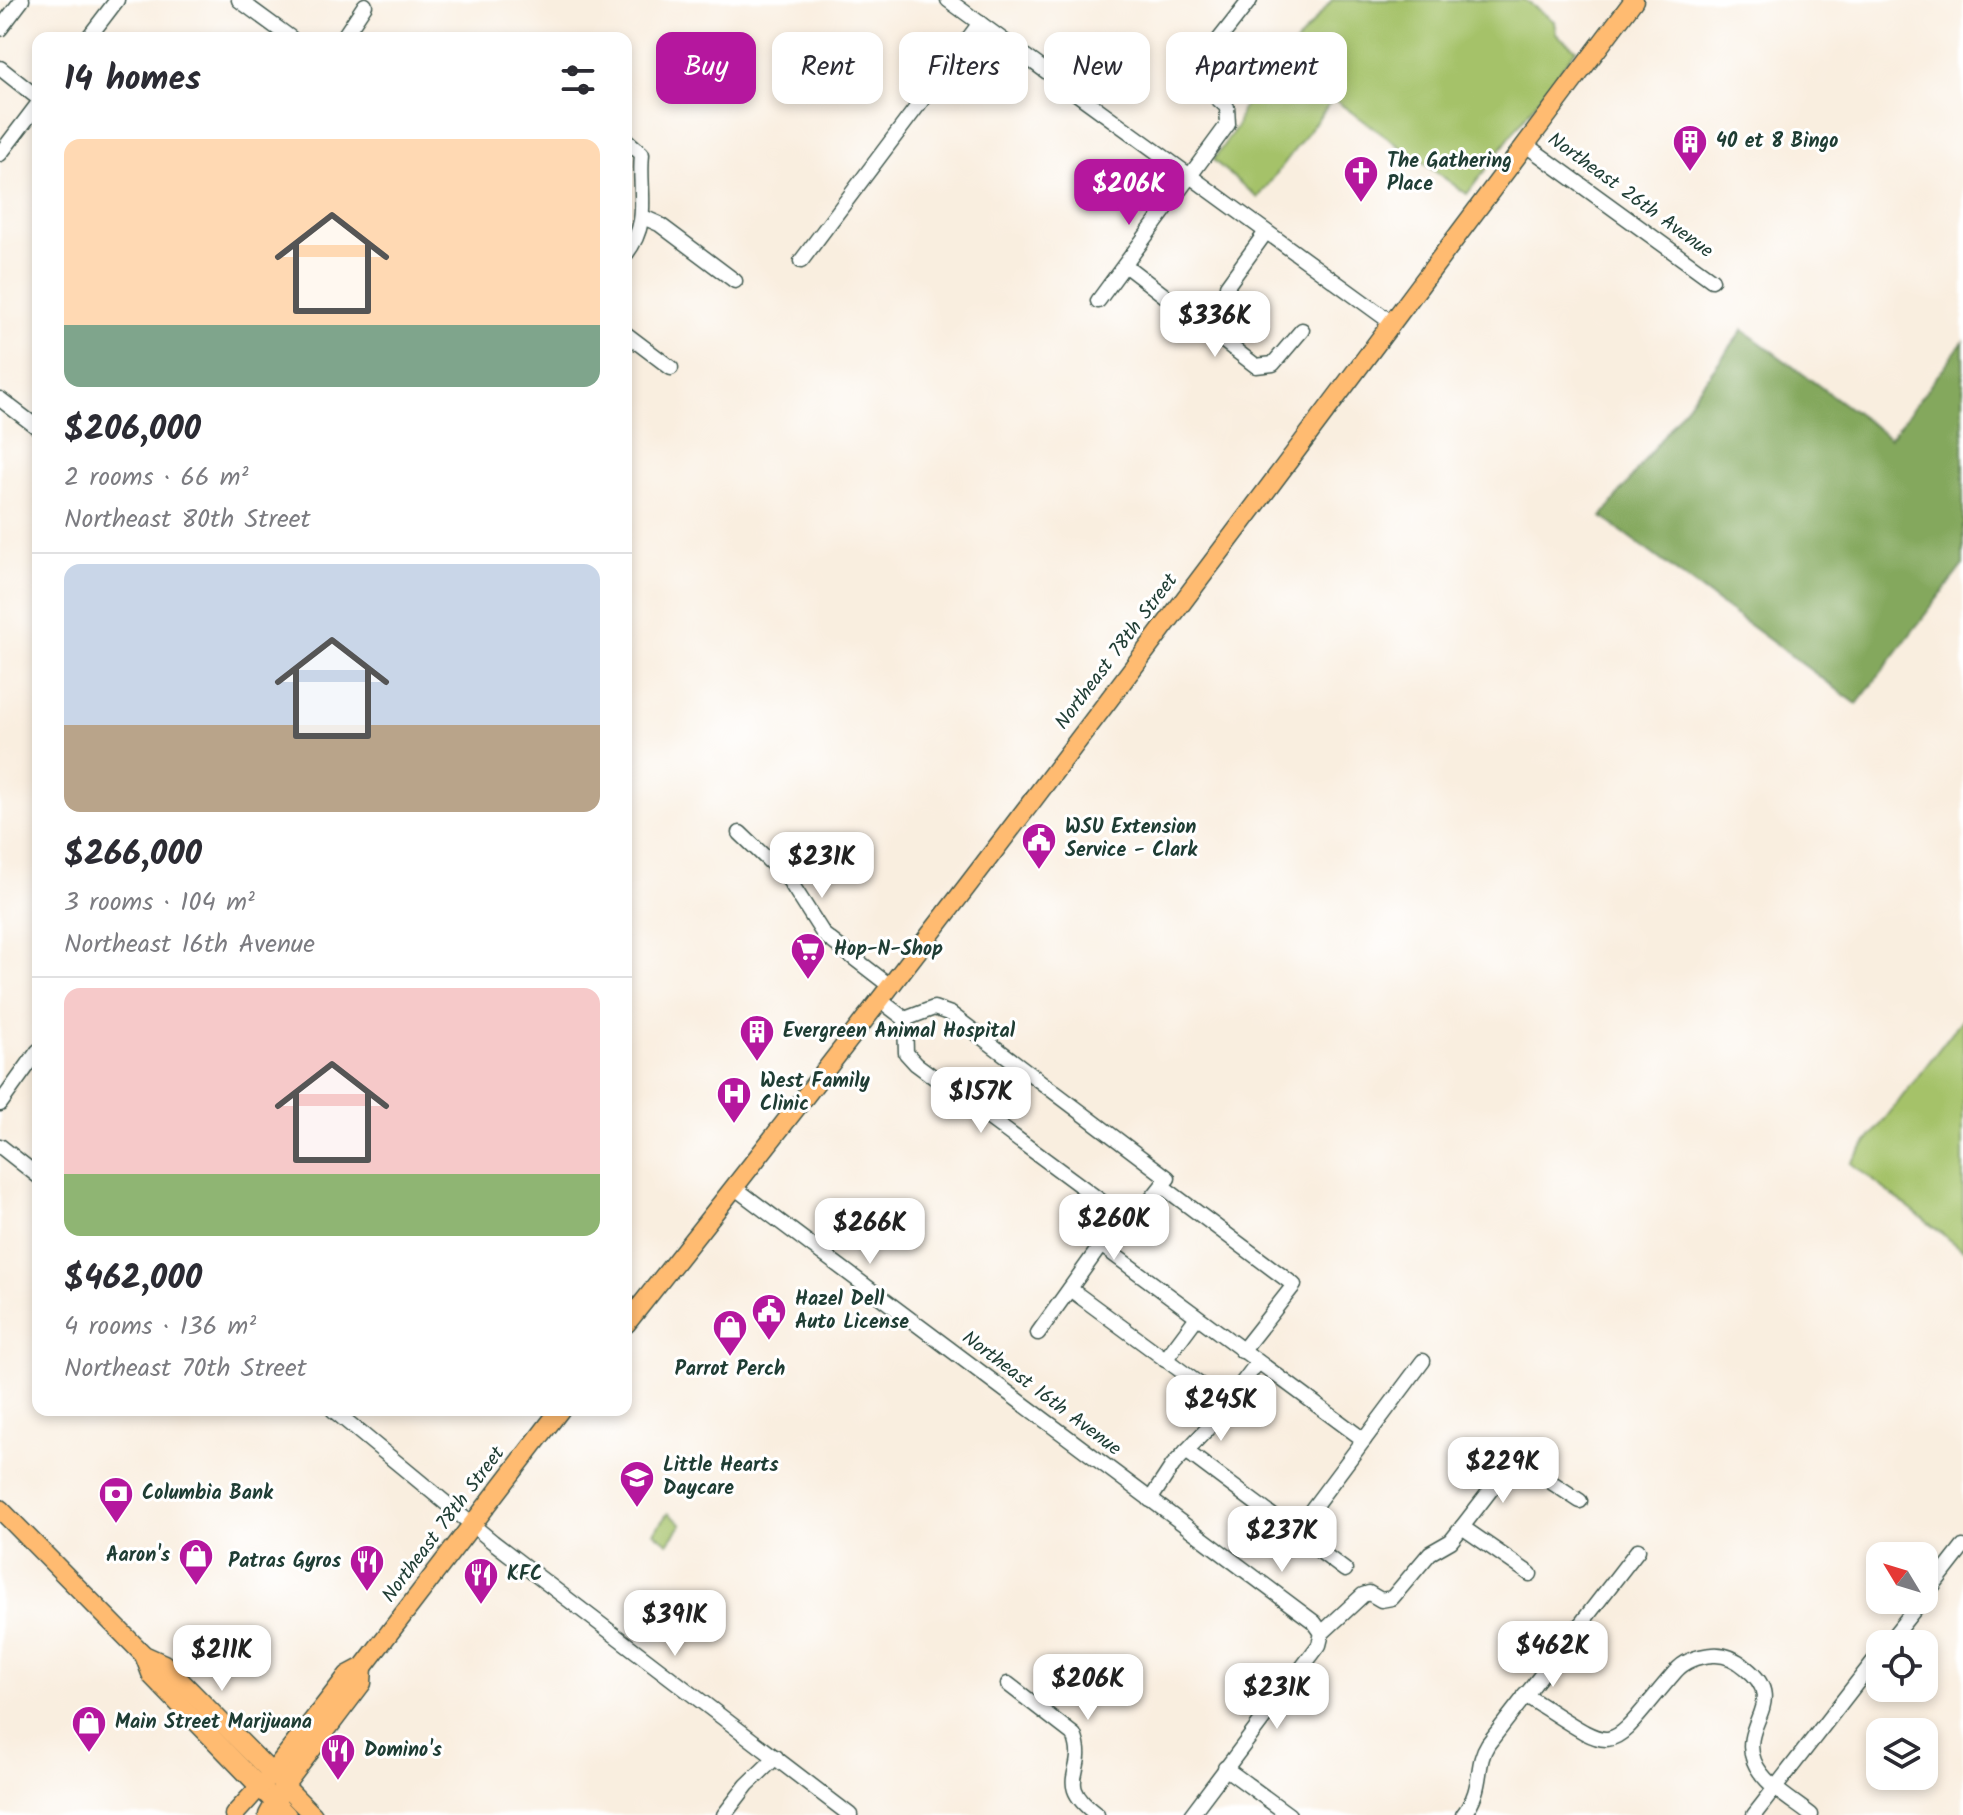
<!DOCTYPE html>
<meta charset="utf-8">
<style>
:root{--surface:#fff;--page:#f7f7f7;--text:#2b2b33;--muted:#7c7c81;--line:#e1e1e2;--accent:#b5179e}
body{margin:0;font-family:Kalam,sans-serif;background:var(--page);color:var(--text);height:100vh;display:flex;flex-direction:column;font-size:30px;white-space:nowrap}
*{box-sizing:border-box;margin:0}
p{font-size:26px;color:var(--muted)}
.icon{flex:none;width:44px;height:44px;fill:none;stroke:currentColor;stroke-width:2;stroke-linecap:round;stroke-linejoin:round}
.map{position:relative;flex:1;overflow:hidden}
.side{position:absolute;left:32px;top:32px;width:600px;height:1384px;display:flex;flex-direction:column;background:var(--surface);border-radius:16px;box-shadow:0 4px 12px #0003}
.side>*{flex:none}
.banner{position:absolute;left:656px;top:32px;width:760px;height:72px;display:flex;gap:16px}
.needle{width:52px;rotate:308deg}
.tools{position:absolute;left:1866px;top:1542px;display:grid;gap:16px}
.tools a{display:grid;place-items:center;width:72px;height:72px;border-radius:16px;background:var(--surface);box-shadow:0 4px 12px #0003;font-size:40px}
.price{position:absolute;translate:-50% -68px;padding:0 18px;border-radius:16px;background:#fff;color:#222;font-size:26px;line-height:52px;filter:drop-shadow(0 2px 4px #0008)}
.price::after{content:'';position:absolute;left:50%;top:48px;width:24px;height:18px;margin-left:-12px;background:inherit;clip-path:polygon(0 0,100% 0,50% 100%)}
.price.selected{background:var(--accent);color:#fff}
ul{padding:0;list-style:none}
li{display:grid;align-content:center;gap:16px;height:424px;padding:0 32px}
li+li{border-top:2px solid var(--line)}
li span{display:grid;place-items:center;height:248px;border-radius:16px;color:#555}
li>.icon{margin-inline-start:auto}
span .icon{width:144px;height:144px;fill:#fffc;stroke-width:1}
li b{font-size:34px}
h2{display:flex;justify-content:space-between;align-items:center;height:96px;padding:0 32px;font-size:34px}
.pill{padding:0 28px;border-radius:16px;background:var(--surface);box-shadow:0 4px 12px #0003;font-size:28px;line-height:72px}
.pill.selected{background:var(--accent);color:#fff}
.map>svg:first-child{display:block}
</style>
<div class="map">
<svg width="1963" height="1815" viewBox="0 0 1963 1815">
<rect width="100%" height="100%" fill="#fff"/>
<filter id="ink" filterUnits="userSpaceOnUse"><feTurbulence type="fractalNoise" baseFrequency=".0125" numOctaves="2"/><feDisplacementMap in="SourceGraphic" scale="16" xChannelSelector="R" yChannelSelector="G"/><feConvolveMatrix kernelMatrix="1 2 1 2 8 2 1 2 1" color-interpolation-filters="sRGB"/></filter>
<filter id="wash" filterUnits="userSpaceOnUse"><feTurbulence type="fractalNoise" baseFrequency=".006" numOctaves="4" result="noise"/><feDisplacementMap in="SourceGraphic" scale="32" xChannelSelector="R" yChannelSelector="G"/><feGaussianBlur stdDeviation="1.8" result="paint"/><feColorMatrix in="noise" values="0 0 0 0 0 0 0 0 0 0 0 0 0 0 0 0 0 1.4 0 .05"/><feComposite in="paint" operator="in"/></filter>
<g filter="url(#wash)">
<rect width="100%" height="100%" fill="#f9eedf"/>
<g fill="#a5c269" stroke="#62804e" stroke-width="2">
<path d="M1332 0H1525L1554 21 1556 34 1576 49 1467 194 1333 99 1258 198 1213 160 1237 126 1241 110Z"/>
<path d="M1963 1018V1250L1851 1163Z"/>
<path d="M668 1513 682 1524 668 1543 654 1532Z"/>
</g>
<path fill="#84a85d" stroke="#527248" stroke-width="2" d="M1743 330 1890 438 1963 342V565L1857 704 1602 517Z"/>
</g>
<g filter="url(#ink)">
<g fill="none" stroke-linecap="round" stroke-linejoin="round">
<defs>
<g id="minor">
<path d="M239 0 291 38"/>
<path d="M948 0 1392 323"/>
<path d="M0 29 22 0"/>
<path d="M88 38 117 0"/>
<path d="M343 38 365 5"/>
<path d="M0 68 38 98"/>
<path d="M626 140 642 154C638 192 652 220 626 254"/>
<path d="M1526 145 1712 280"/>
<path d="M0 154 38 104"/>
<path d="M643 217 659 224 735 281"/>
<path d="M801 261 980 23"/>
<path d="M1126 266 1256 366 1273 364 1302 330"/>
<path d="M1227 286 1266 232"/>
<path d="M1098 301 1228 124 1227 107 1199 82 1196 69 1250 0"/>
<path d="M626 334 671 368"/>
<path d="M0 399 38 428"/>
<path d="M740 833 789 880 824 935 890 986"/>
<path d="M880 1000 905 1019 906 1053 916 1064 1132 1224"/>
<path d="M905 1019 934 1008 951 1014 1168 1178 1117 1242 1101 1245 1038 1333"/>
<path d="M0 1104 38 1051"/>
<path d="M0 1146 38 1176"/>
<path d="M1162 1186 1294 1285 1242 1351"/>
<path d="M735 1188 1314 1622 1322 1633"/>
<path d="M1101 1245 1364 1440"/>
<path d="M1070 1289 1226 1404"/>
<path d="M1165 1360 1197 1317"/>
<path d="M333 1410 493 1542 850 1815"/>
<path d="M1186 1451 1345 1570"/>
<path d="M1150 1500 1173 1465 1210 1426 1258 1362"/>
<path d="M1295 1532 1423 1361"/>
<path d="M1530 1574 1462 1527 1506 1470 1522 1463 1580 1501"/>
<path d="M1924 1597 1963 1547"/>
<path d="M1887 1644 1922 1600"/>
<path d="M1008 1684 1074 1735C1090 1773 1051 1780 1097 1815"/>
<path d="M1525 1695C1623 1757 1602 1757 1675 1672 1685 1660 1698 1656 1713 1655 1725 1654 1737 1660 1746 1668 1789 1702 1739 1723 1754 1761 1763 1784 1792 1800 1811 1815"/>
<path d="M1225 1768 1289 1815"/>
<path d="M724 1815 747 1785 776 1757"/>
<path d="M1191 1815 1319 1645 1322 1633 1363 1595 1369 1593 1381 1600 1392 1598 1430 1553 1451 1541 1462 1527"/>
<path d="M1463 1815C1485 1787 1474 1766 1488 1744L1638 1550"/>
<path d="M1754 1815 1880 1653"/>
</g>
<g id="major">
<path d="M626 1324C972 890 1301 443 1634 0"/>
<path d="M0 1509 144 1655 164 1664 313 1815"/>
<path d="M144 1655 152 1676 287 1815"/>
<path d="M234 1815 272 1773 348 1675 363 1667 560 1410"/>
<path d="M268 1815 284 1786 362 1683 363 1667"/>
</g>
</defs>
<use href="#minor" stroke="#40584e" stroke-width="17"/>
<use href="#major" stroke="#40584e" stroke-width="21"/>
<use href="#minor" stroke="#fff" stroke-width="14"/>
<use href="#major" stroke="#ffbb71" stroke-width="18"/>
</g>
</g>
<defs>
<symbol id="building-pin" viewBox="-11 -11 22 30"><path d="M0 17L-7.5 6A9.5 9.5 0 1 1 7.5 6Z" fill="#b5179e" stroke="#fff"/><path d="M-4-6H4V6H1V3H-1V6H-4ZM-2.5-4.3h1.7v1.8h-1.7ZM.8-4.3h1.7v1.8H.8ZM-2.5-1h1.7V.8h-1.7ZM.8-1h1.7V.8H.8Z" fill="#fff"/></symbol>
<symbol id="church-pin" viewBox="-11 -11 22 30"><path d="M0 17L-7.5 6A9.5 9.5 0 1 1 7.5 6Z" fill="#b5179e" stroke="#fff"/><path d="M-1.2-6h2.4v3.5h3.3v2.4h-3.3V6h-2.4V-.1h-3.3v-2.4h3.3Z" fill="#fff"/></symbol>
<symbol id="civic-pin" viewBox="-11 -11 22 30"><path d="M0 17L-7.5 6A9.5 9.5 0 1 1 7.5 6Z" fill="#b5179e" stroke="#fff"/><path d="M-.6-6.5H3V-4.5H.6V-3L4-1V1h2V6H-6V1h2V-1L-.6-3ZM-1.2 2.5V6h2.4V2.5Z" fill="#fff"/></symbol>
<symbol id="supermarket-pin" viewBox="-11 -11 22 30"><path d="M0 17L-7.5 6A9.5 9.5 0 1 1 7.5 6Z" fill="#b5179e" stroke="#fff"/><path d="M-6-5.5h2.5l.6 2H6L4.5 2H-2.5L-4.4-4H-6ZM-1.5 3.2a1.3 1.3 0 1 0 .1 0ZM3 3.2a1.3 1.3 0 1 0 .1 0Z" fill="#fff"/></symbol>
<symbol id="hospital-pin" viewBox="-11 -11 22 30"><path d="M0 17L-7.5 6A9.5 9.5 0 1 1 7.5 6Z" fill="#b5179e" stroke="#fff"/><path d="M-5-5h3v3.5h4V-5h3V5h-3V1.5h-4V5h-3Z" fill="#fff"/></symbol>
<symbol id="shop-pin" viewBox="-11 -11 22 30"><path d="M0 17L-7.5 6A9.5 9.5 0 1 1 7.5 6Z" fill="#b5179e" stroke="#fff"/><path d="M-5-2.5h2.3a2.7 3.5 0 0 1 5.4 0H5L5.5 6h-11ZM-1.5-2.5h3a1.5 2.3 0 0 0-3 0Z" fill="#fff"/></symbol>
<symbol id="school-pin" viewBox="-11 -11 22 30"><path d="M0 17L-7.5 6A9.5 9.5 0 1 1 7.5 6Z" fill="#b5179e" stroke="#fff"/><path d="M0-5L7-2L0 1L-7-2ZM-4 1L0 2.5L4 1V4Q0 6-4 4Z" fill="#fff"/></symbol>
<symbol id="bank-pin" viewBox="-11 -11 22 30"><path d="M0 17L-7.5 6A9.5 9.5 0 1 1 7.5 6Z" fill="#b5179e" stroke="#fff"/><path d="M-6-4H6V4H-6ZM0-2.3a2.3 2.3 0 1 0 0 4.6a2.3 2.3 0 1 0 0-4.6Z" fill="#fff"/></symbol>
<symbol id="restaurant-pin" viewBox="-11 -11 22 30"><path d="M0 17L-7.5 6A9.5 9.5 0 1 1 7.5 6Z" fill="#b5179e" stroke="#fff"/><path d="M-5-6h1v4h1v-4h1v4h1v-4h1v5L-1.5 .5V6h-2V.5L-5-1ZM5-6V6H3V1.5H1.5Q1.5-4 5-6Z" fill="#fff"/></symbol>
</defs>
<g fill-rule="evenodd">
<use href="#building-pin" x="1670" y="122" width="40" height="54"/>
<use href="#church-pin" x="1341" y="153" width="40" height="54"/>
<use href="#civic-pin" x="1019" y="820" width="40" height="54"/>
<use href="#supermarket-pin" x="788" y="930" width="40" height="54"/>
<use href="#building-pin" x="737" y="1012" width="40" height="54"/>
<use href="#hospital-pin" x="714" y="1074" width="40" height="54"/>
<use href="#civic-pin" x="749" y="1291" width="40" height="54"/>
<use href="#shop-pin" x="710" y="1307" width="40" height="54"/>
<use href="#school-pin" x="617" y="1458" width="40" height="54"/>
<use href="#bank-pin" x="96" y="1474" width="40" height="54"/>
<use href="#shop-pin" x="176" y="1536" width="40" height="54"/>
<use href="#restaurant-pin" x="347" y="1542" width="40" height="54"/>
<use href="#restaurant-pin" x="461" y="1555" width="40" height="54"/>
<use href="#shop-pin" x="69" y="1703" width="40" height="54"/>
<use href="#restaurant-pin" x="318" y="1731" width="40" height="54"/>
</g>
<g text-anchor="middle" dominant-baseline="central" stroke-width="6" stroke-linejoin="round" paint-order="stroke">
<g font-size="20" font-weight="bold" fill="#1f3d34" stroke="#fff" text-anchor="start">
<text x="1716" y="142">40 et 8 Bingo</text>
<text x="1387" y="162">The Gathering<tspan x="1387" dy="23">Place</tspan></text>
<text x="1065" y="828">WSU Extension<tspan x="1065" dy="23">Service - Clark</tspan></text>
<text x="834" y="950">Hop-N-Shop</text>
<text x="783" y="1032">Evergreen Animal Hospital</text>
<text x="760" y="1082">West Family<tspan x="760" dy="23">Clinic</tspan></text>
<text x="795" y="1300">Hazel Dell<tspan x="795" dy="23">Auto License</tspan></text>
<text x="730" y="1370" text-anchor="middle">Parrot Perch</text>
<text x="663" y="1466">Little Hearts<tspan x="663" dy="23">Daycare</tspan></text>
<text x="142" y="1494">Columbia Bank</text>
<text x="170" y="1556" text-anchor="end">Aaron's</text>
<text x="341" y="1562" text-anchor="end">Patras Gyros</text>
<text x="507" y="1575">KFC</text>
<text x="115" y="1723">Main Street Marijuana</text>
<text x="364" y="1751">Domino's</text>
</g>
<g font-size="20" fill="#1f3d34" stroke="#fff">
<text transform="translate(1630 196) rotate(36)">Northeast 26th Avenue</text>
<text transform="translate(1117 652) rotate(-53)">Northeast 78th Street</text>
<text transform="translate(1041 1394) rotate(37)">Northeast 16th Avenue</text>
<text transform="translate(444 1525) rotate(-53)">Northeast 78th Street</text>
</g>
</g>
</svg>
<div class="tools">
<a><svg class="needle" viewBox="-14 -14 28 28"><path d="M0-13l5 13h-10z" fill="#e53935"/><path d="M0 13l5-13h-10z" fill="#7c7c81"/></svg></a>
<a><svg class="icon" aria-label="locate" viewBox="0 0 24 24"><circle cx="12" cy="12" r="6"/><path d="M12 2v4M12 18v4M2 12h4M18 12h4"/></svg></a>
<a><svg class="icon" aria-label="layers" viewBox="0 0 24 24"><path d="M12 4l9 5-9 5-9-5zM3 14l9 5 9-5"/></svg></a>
</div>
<b class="price selected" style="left:1129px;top:227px">$206K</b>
<b class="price" style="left:1215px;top:359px">$336K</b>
<b class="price" style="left:822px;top:900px">$231K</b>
<b class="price" style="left:981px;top:1135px">$157K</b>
<b class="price" style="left:1114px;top:1262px">$260K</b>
<b class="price" style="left:870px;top:1266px">$266K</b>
<b class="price" style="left:1221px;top:1443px">$245K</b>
<b class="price" style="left:1503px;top:1505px">$229K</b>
<b class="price" style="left:1282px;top:1574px">$237K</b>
<b class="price" style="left:675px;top:1658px">$391K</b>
<b class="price" style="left:1553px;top:1689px">$462K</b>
<b class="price" style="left:222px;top:1693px">$211K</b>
<b class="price" style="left:1088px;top:1722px">$206K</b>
<b class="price" style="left:1277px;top:1731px">$231K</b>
<div class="banner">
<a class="pill selected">Buy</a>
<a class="pill">Rent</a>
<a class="pill">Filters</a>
<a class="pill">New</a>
<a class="pill">Apartment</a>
</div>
<section class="side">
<h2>14 homes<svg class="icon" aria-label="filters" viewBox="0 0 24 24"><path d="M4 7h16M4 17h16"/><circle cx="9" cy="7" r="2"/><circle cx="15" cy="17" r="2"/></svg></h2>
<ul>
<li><span style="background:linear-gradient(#ffd9b3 75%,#7fa58c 0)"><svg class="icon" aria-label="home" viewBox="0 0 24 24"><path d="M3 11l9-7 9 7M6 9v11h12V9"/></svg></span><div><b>$206,000</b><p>2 rooms · 66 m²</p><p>Northeast 80th Street</p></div></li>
<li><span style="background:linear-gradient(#c9d6e8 65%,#b9a48a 0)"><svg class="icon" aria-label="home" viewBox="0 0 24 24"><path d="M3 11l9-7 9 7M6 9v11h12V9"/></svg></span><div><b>$266,000</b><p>3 rooms · 104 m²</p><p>Northeast 16th Avenue</p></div></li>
<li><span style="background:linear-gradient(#f6c9c9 75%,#8fb573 0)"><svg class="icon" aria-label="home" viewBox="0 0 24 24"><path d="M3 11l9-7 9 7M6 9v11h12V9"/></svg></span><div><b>$462,000</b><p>4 rooms · 136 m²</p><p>Northeast 70th Street</p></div></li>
</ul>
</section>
</div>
